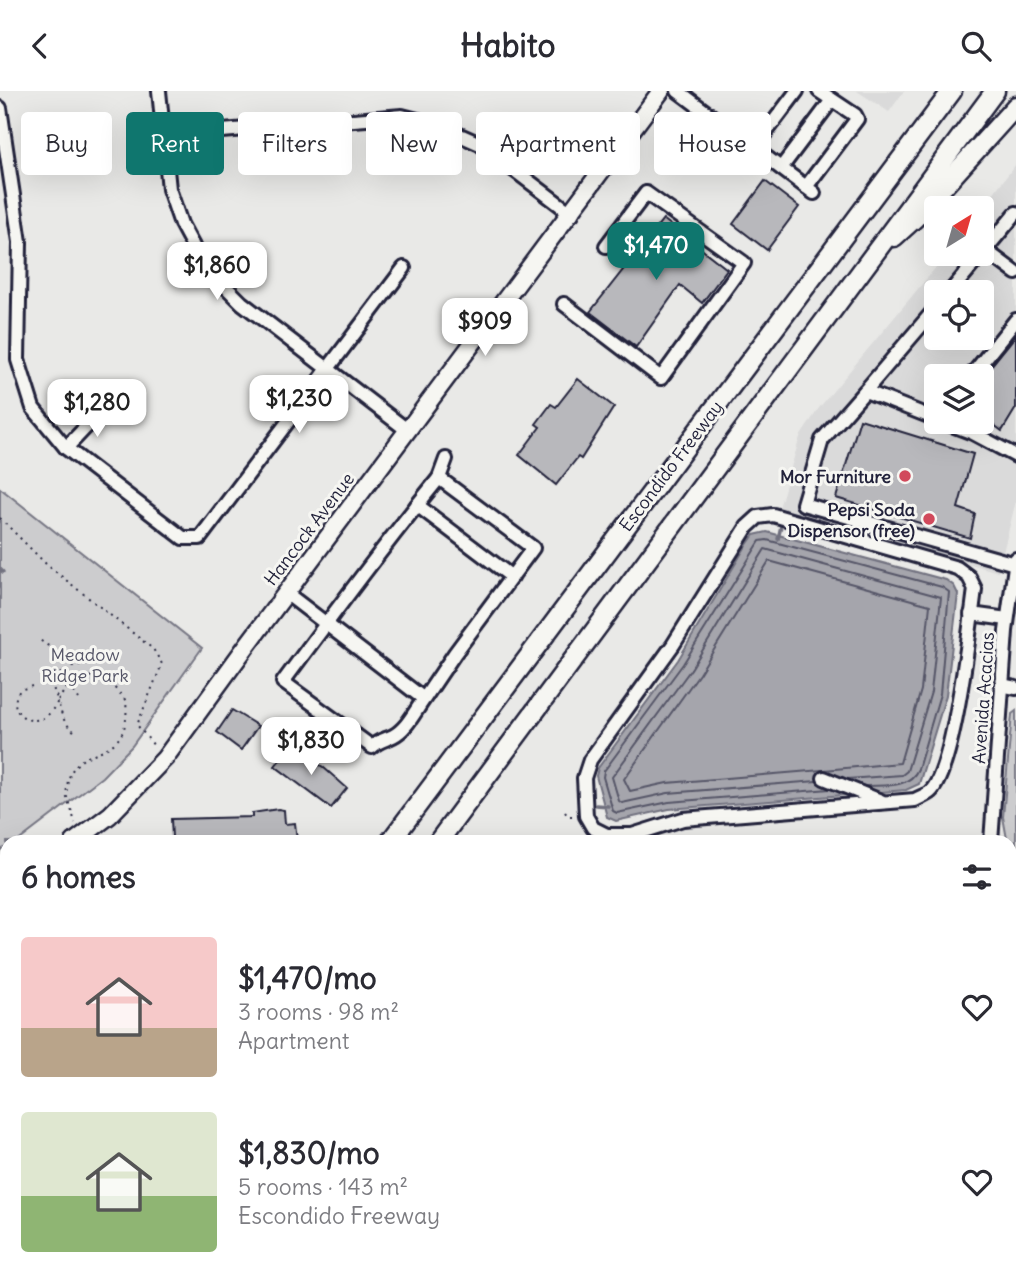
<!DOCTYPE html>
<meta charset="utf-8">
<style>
:root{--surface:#fff;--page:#f7f7f7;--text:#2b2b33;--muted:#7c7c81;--accent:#0f766e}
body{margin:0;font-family:Delius,sans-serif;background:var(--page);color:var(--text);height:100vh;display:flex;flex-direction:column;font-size:26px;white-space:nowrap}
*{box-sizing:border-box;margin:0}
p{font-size:23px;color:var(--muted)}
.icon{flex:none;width:38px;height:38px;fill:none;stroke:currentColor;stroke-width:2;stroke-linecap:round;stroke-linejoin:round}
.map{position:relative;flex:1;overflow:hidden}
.panel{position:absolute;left:0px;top:744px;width:1017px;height:450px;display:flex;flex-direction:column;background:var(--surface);border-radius:21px 21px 0 0;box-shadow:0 7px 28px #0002}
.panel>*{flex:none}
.banner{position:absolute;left:21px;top:21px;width:975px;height:63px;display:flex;gap:14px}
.needle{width:46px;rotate:37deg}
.tools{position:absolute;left:924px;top:105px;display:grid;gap:14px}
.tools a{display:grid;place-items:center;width:70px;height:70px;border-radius:7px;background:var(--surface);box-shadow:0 7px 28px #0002;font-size:35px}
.price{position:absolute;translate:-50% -60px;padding:0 16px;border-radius:14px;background:#fff;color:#222;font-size:23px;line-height:46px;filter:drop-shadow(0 2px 4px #0008)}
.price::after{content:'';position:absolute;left:50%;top:42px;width:21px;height:16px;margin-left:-10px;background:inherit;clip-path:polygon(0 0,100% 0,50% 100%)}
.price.on{background:var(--accent);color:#fff}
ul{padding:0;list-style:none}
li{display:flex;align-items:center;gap:21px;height:175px;padding:0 21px}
li span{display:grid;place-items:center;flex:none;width:196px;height:140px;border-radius:7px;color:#555}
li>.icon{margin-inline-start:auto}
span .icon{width:84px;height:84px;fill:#fffc;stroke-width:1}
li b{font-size:30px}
h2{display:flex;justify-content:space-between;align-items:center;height:84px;padding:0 21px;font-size:30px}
.chip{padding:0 24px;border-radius:7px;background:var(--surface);box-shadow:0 7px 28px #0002;font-size:24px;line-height:63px}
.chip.on{background:var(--accent);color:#fff}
header{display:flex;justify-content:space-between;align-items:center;height:91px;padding:0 21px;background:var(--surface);font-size:32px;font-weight:700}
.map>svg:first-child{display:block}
</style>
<header><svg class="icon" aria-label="back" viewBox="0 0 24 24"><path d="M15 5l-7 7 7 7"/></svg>Habito<svg class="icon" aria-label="search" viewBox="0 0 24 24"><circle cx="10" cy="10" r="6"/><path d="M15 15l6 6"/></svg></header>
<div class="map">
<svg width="1016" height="1193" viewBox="0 0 1016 1193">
<rect width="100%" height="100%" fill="#e9e9e7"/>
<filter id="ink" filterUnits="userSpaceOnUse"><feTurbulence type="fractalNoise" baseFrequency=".0143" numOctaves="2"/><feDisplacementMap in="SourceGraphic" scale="14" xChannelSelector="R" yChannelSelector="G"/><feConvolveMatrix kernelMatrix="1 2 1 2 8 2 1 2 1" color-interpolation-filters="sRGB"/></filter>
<g filter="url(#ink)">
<g fill="#dadada" fill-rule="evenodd">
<path d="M857 0H904L889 21Z"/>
<path d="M1016 73V410L998 481 779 417 800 346 819 317 947 163H982V117ZM936 201H982V247H936ZM936 285H982V331H936Z"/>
<path d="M196 1186H540L542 1193H187Z"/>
</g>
<g fill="#ccccce" stroke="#777784" stroke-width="2">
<path d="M0 397 202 557 132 655 102 686 17 751H7V756L0 759Z"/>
<path d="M1016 620V770H1011L1003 726 1012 623Z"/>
<path d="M706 1186V1193H542L540 1187Z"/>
</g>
<path fill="#a5a5ac" stroke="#71717f" stroke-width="2" d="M767 441 946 489 954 495 958 503 946 604 919 693 906 699 669 718 616 730 607 726 596 685 598 677 678 569 746 455 754 444Z"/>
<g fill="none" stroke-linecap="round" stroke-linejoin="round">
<g stroke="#565668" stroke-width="2">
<path d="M822 679 667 692 630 700 624 688 699 583 769 470 930 514 921 599 900 672 824 679"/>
<path d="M817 690 668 702 622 712 619 710 612 686 691 578 765 458 941 506 931 601 907 680 902 684 847 688"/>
<path d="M830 698 669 711 617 722 613 720 603 686 604 680 683 573 760 450 767 449 942 496 949 501 940 603 918 678C909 698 885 694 866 695"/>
</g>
<g stroke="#71717f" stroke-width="3.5">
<path d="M778 448 781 435"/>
<path d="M0 478 3 481"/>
<path d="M596 714 608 715"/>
</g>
</g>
<g fill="#b8b8bc" stroke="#22223b" stroke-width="2">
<path d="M765 90 799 116 767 159 733 133Z"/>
<path d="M663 128 727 178 702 212 680 194 636 256 590 221Z"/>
<path d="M1016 244V317L1002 340 982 325V286Z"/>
<path d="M578 288 614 316 581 368 578 366 556 394 519 364 540 336 536 333 551 313 556 316Z"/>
<path d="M860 328 973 363 958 417 975 423 970 447 836 407Z"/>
<path d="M232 619 258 635 241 659 217 641Z"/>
<path d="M291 655 323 676 347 697 331 717 275 675Z"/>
<path d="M278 718 284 719 285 733 295 732 297 749 176 751V747H172L171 728 252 726V722Z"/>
<path d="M246 1186H493L489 1193H257Z"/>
</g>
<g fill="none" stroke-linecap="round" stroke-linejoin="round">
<defs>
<g id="minor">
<path d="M159 0 169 98 181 133 202 172 242 212 407 339"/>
<path d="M678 0 814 102"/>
<path d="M0 17 20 151 18 269 33 317 66 357 183 447H200L404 177"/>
<path d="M162 45 402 25 437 34 480 53 572 123"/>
<path d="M754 57 797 0"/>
<path d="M781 77 832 9"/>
<path d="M806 96 857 28 855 24 819 0"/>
<path d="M985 159 1016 182"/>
<path d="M950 201 1016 122"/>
<path d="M564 213 661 287 744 172 646 102 606 155"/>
<path d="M971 285 1016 229"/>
<path d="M865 300 936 217"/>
<path d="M936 328 865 300 822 349 803 413 1015 473"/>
<path d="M944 331 973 342 1016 365"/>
<path d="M66 357 104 317"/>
<path d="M439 387 446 368"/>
<path d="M417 414 512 486"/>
<path d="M773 424 957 477 969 486 975 498C970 535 954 680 930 701 927 704 920 706 915 709L683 728 632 744H607L593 737 586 725 584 687 590 669 673 554 747 436 758 426Z"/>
<path d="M286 502 424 608 455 562 533 457 439 387C385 453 334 522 283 591L372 656C379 649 385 649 393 645 407 638 415 620 424 608"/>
<path d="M971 523 1007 528"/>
<path d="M1001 594 1016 597"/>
<path d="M824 687 881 710"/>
<path d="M991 751 1006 540 1016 468"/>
<path d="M1010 844H1016"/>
<path d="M0 968 7 963"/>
<path d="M0 1072 7 1068"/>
<path d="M1010 1116 1016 1115"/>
<path d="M513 1186 516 1193"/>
<path d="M784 1186V1193"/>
<path d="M198 1193 211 1186"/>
</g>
<g id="major">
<path d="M74 751 110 724 165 667 248 553 661 0"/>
<path d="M0 795 7 792"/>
</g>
<g id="highway">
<path d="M894 146 915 127 1016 15"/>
<path d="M390 751 952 0"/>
<path d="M438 751 995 0"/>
<path d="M55 1193 61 1186"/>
<path d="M108 1193 113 1186"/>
</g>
</defs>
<use href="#minor" stroke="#22223b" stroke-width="18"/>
<use href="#major" stroke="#22223b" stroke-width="21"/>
<use href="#highway" stroke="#22223b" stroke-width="23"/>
<g stroke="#22223b" stroke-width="2" stroke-dasharray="2 5" stroke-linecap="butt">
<path d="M0 427 47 474 153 558 162 573 137 634 155 656"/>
<path d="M32 595 20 599C12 611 14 620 26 628 43 632 50 624 58 610L52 594 54 586 72 576 103 569V567L59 562 38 548"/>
<path d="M70 595 79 608"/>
<path d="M74 640C64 633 61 623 58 610 77 575 104 580 126 610 132 676 78 648 68 690 67 695 66 701 67 706 69 714 73 723 75 732"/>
<path d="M565 721 568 725H575"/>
</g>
<use href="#minor" stroke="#f6f6f2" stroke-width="12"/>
<use href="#major" stroke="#f6f6f2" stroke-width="16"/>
<use href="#highway" stroke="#f6f6f2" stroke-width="18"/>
</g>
</g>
<g fill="#d1495b" stroke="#f6f6f2" stroke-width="2.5">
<circle cx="905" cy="385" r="7"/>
<circle cx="929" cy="428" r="7"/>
</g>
<g text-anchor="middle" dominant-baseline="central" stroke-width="6" stroke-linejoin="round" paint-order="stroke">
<g font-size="18" fill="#22223b" stroke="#f6f6f2">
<text transform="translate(671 375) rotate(-53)">Escondido Freeway</text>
<text transform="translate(309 438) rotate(-53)">Hancock Avenue</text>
<text transform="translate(983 607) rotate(-86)">Avenida Acacias</text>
</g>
<g font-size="18" font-weight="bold" fill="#22223b" stroke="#f6f6f2" text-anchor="end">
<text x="891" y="385">Mor Furniture</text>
<text x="915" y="418">Pepsi Soda<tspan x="915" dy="21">Dispensor (free)</tspan></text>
</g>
<g font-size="18" fill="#555567" stroke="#f6f6f2">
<text x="85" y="563">Meadow<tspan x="85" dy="21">Ridge Park</tspan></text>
</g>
</g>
</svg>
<div class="tools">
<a><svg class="needle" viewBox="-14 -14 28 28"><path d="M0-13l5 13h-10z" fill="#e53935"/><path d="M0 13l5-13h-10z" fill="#7c7c81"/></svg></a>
<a><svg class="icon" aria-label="locate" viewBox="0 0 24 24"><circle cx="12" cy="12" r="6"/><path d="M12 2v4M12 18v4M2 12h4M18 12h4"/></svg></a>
<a><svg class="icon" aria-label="layers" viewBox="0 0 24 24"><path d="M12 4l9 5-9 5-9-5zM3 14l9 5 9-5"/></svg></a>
</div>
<b class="price on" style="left:656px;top:191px">$1,470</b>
<b class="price" style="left:217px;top:211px">$1,860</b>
<b class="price" style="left:485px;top:267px">$909</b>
<b class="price" style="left:299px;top:344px">$1,230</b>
<b class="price" style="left:97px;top:348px">$1,280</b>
<b class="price" style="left:311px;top:686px">$1,830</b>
<div class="banner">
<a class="chip">Buy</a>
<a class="chip on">Rent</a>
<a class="chip">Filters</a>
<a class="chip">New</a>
<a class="chip">Apartment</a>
<a class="chip">House</a>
</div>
<section class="panel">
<h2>6 homes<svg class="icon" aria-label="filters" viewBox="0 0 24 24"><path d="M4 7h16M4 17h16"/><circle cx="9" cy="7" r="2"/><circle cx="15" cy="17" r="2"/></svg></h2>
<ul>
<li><span style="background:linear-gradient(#f6c9c9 65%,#b9a48a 0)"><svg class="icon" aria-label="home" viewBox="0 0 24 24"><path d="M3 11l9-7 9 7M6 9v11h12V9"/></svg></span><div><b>$1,470/mo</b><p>3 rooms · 98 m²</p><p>Apartment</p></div><svg class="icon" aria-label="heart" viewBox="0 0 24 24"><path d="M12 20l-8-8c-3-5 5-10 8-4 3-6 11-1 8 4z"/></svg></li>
<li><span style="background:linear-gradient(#dfe7d0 60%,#8fb573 0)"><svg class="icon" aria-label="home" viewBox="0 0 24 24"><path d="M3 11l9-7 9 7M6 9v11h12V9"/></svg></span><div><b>$1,830/mo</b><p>5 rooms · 143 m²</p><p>Escondido Freeway</p></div><svg class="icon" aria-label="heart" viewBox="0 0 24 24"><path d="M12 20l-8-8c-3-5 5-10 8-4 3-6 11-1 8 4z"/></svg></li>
</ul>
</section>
</div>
